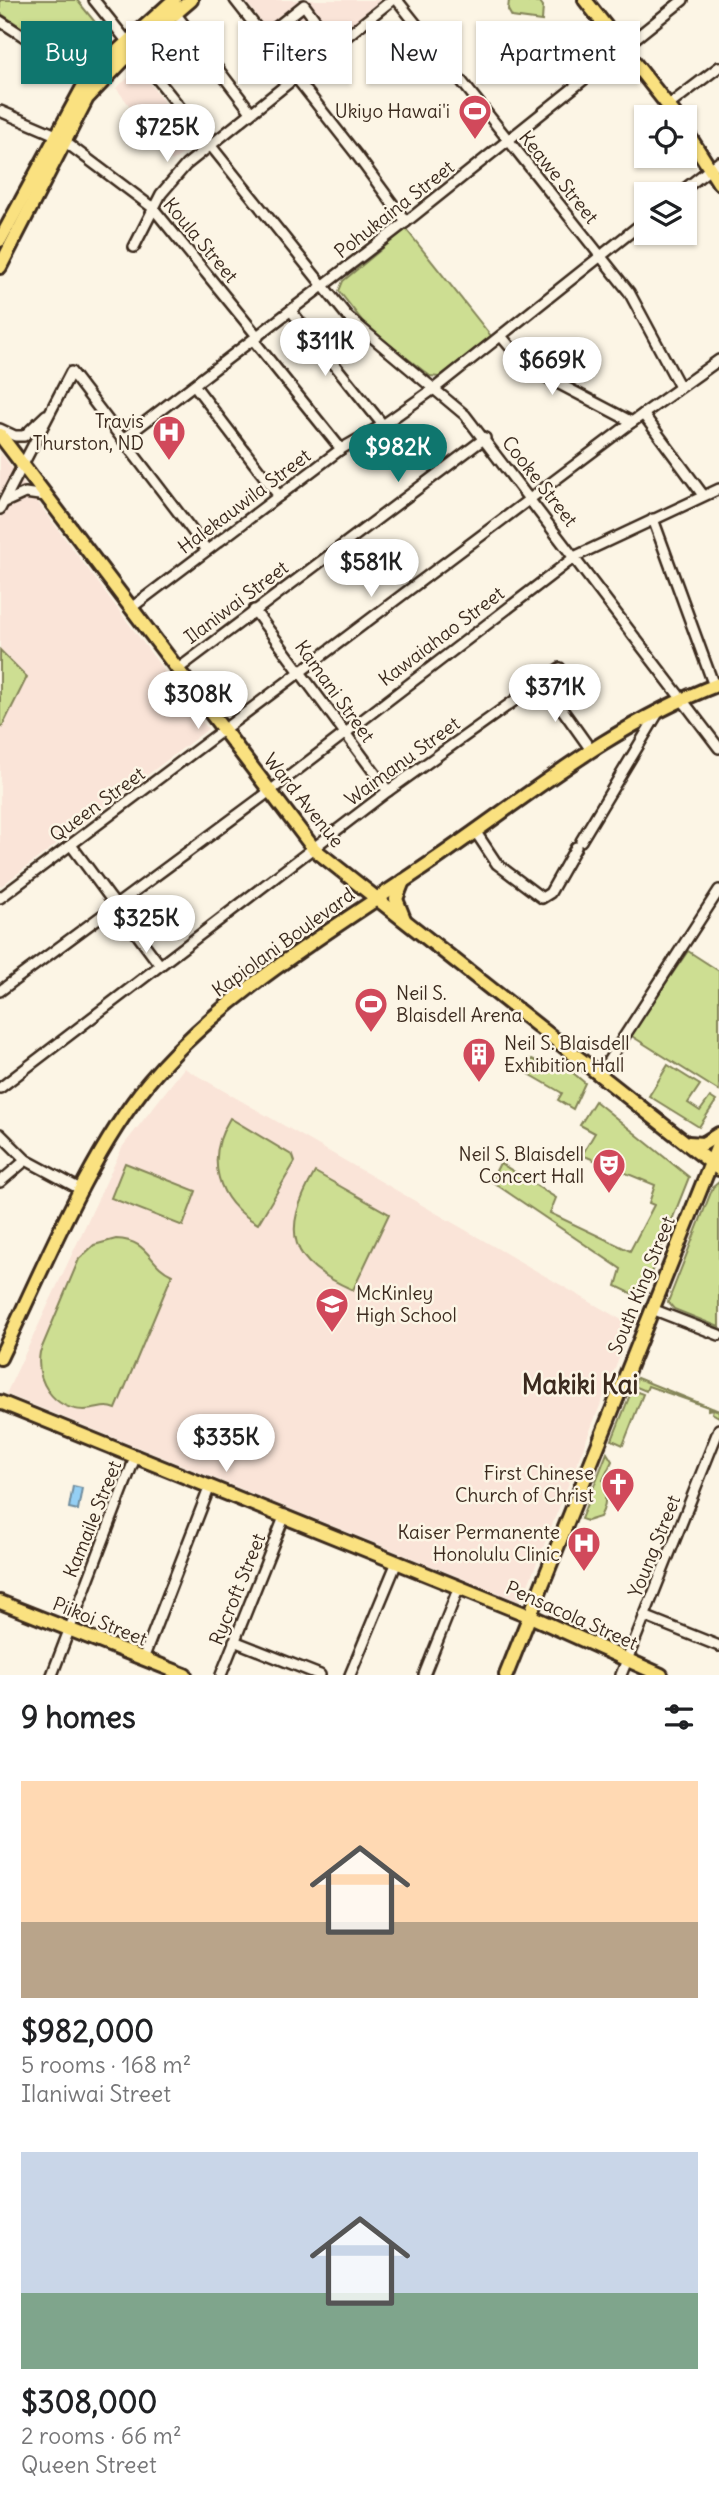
<!DOCTYPE html>
<meta charset="utf-8">
<style>
:root{--surface:#fff;--page:#f6f6f6;--text:#202124;--muted:#757577;--accent:#0f766e}
body{margin:0;font-family:Delius,sans-serif;background:var(--page);color:var(--text);height:100vh;display:flex;flex-direction:column;font-size:26px;white-space:nowrap}
*{box-sizing:border-box;margin:0}
p{font-size:23px;color:var(--muted)}
.icon{flex:none;width:38px;height:38px;fill:none;stroke:currentColor;stroke-width:2;stroke-linecap:round;stroke-linejoin:round}
.map{position:relative;height:1675px;overflow:hidden}
.side{display:flex;flex-direction:column;background:var(--surface);flex:1}
.side>*{flex:none}
.guide{position:absolute;left:21px;top:21px;width:677px;height:63px;display:flex;gap:14px}
.fabs{position:absolute;left:634px;top:105px;display:grid;gap:14px}
.fabs a{display:grid;place-items:center;width:63px;height:63px;border-radius:0px;background:var(--surface);box-shadow:0 2px 5px #0004;font-size:35px}
.price{position:absolute;translate:-50% -60px;padding:0 16px;border-radius:24px;background:#fff;color:#222;font-size:23px;line-height:46px;filter:drop-shadow(0 2px 4px #0008)}
.price::after{content:'';position:absolute;left:50%;top:42px;width:21px;height:16px;margin-left:-10px;background:inherit;clip-path:polygon(0 0,100% 0,50% 100%)}
.price.selected{background:var(--accent);color:#fff}
ul{padding:0;list-style:none}
li{display:grid;align-content:center;gap:14px;height:371px;padding:0 21px}
li span{display:grid;place-items:center;height:217px;border-radius:0px;color:#555}
li>.icon{margin-inline-start:auto}
span .icon{width:126px;height:126px;fill:#fffc;stroke-width:1}
li b{font-size:30px}
h2{display:flex;justify-content:space-between;align-items:center;height:84px;padding:0 21px;font-size:30px}
.chip{padding:0 24px;border-radius:0px;background:var(--surface);box-shadow:0 2px 5px #0004;font-size:24px;line-height:63px}
.chip.selected{background:var(--accent);color:#fff}
.map>svg:first-child{display:block}
</style>
<div class="map">
<svg width="719" height="1675" viewBox="0 0 719 1675">
<rect width="100%" height="100%" fill="#fcf5e5"/>
<filter id="ink" filterUnits="userSpaceOnUse"><feTurbulence type="fractalNoise" baseFrequency=".0143" numOctaves="2"/><feDisplacementMap in="SourceGraphic" scale="14" xChannelSelector="R" yChannelSelector="G"/><feConvolveMatrix kernelMatrix="1 2 1 2 8 2 1 2 1" color-interpolation-filters="sRGB"/></filter>
<g filter="url(#ink)">
<g fill="#fae4d8">
<path d="M245 0H381L296 70Z"/>
<path d="M139 69 197 145 172 161 116 88Z"/>
<path d="M0 452 208 729 0 887Z"/>
<path d="M184 1068 632 1326 522 1600H516L6 1394 123 1146Z"/>
</g>
<g fill="#cdde92" stroke="#848458" stroke-width="2">
<path d="M0 0H77L108 38 82 67 0 13Z"/>
<path d="M509 0 540 2 543 6 542 21 512 17 508 10Z"/>
<path d="M406 229 491 336 439 377 430 376 367 327 339 291 343 281Z"/>
<path d="M0 650 27 677 2 727 0 725Z"/>
<path d="M688 951 719 971V1091L630 1035Z"/>
<path d="M532 1059 551 1069 566 1067 585 1083 573 1109 558 1100 562 1093 524 1071Z"/>
<path d="M668 1065 700 1085 688 1103 700 1111 710 1097 716 1101 699 1127 649 1096Z"/>
<path d="M595 1101 689 1177 641 1298 616 1286 621 1269 491 1181 500 1163 556 1198 550 1213 630 1251 654 1205 649 1203 655 1185 582 1155 595 1133 580 1125Z"/>
<path d="M230 1118 293 1156 295 1162 258 1224C216 1201 205 1159 230 1118Z"/>
<path d="M125 1163 196 1191 183 1226 111 1198Z"/>
<path d="M315 1172 389 1214 353 1290C289 1262 280 1233 315 1172Z"/>
<path d="M719 1182V1327L674 1309 668 1302 713 1187Z"/>
<path d="M116 1239C150 1240 148 1265 172 1275L116 1409C104 1404 98 1410 84 1410 53 1409 35 1381 40 1352L79 1259 94 1245Z"/>
<path d="M637 1378 719 1411V1417L712 1413 713 1409 708 1410V1407L648 1386 646 1391 634 1386Z"/>
<path d="M632 1390 643 1394 623 1445 612 1440Z"/>
<path d="M607 1453 612 1461 603 1480 607 1482C603 1491 609 1501 600 1517L587 1521 581 1519Z"/>
</g>
<path fill="#94cff4" stroke="#708d9e" stroke-width="2" d="M73 1486 82 1488 78 1510 69 1508Z"/>
<g fill="none" stroke-linecap="round" stroke-linejoin="round">
<defs>
<g id="minor">
<path d="M94 0 348 317 465 415 719 748"/>
<path d="M235 0 356 154 406 222"/>
<path d="M397 0 629 292 680 387"/>
<path d="M175 13 251 112"/>
<path d="M0 21 88 78"/>
<path d="M264 37 304 5 335 47"/>
<path d="M669 105 719 67"/>
<path d="M0 111 56 135 153 208 258 337"/>
<path d="M678 194 719 162"/>
<path d="M134 247 161 194 186 165 392 0"/>
<path d="M291 311 383 425"/>
<path d="M501 336 527 367 632 422"/>
<path d="M254 341 341 449"/>
<path d="M195 386 279 496"/>
<path d="M643 414 703 495"/>
<path d="M0 429 15 436H24L46 415"/>
<path d="M123 439 406 222 683 0"/>
<path d="M5 502 25 493 46 496"/>
<path d="M0 509 71 372 207 550"/>
<path d="M653 519 714 686"/>
<path d="M131 608 341 449 383 425 435 388 646 220"/>
<path d="M254 610 388 791"/>
<path d="M178 669 485 438"/>
<path d="M542 681 591 750"/>
<path d="M475 831 497 864 542 898 550 893 576 847"/>
<path d="M581 841 658 713"/>
<path d="M71 845 159 964"/>
<path d="M0 898 632 422 719 360"/>
<path d="M0 991 270 791 576 556 719 489"/>
<path d="M600 1074 719 890"/>
<path d="M0 1088 388 791 560 668"/>
<path d="M0 1134 26 1160 82 1190"/>
<path d="M0 1182 26 1160"/>
<path d="M652 1309 719 1335"/>
<path d="M644 1616 719 1646"/>
<path d="M234 1641 320 1675"/>
<path d="M143 1659 210 1486"/>
<path d="M52 1675 136 1455"/>
<path d="M221 1675 285 1515"/>
<path d="M350 1675 397 1562"/>
<path d="M424 1675 459 1587"/>
<path d="M621 1675 719 1429"/>
</g>
<g id="major">
<path d="M585 0 677 117"/>
<path d="M684 128 719 183"/>
<path d="M0 240 88 78 174 0"/>
<path d="M0 267 87 98 134 49 191 0"/>
<path d="M0 435 314 849 719 1169"/>
<path d="M403 881 396 899 404 919"/>
<path d="M688 1143 703 1144 719 1134"/>
<path d="M0 1358C42 1272 88 1156 148 1083 224 991 339 926 436 859 529 795 612 725 719 684"/>
<path d="M0 1402 530 1616 661 1675"/>
<path d="M0 1602 185 1675"/>
<path d="M506 1675 719 1143"/>
</g>
</defs>
<use href="#minor" stroke="#3b2a1e" stroke-width="14"/>
<use href="#major" stroke="#3b2a1e" stroke-width="18"/>
<use href="#minor" stroke="#fcf5e5" stroke-width="9"/>
<use href="#major" stroke="#fae180" stroke-width="12"/>
</g>
</g>
<defs>
<symbol id="stadium-pin" viewBox="-11 -11 22 30"><path d="M0 17L-7.5 6A9.5 9.5 0 1 1 7.5 6Z" fill="#d1495b" stroke="#fcf5e5"/><path d="M0-5a6.5 5 0 1 0 0 10a6.5 5 0 1 0 0-10ZM-3.5-1.8h7v3.6h-7Z" fill="#fff"/></symbol>
<symbol id="hospital-pin" viewBox="-11 -11 22 30"><path d="M0 17L-7.5 6A9.5 9.5 0 1 1 7.5 6Z" fill="#d1495b" stroke="#fcf5e5"/><path d="M-5-5h3v3.5h4V-5h3V5h-3V1.5h-4V5h-3Z" fill="#fff"/></symbol>
<symbol id="building-pin" viewBox="-11 -11 22 30"><path d="M0 17L-7.5 6A9.5 9.5 0 1 1 7.5 6Z" fill="#d1495b" stroke="#fcf5e5"/><path d="M-4-6H4V6H1V3H-1V6H-4ZM-2.5-4.3h1.7v1.8h-1.7ZM.8-4.3h1.7v1.8H.8ZM-2.5-1h1.7V.8h-1.7ZM.8-1h1.7V.8H.8Z" fill="#fff"/></symbol>
<symbol id="theatre-pin" viewBox="-11 -11 22 30"><path d="M0 17L-7.5 6A9.5 9.5 0 1 1 7.5 6Z" fill="#d1495b" stroke="#fcf5e5"/><path d="M-5-5.5Q0-4 5-5.5V0Q5 5 0 6Q-5 5-5 0ZM-3.3-2.5H-1v1.5H-3.3ZM1-2.5H3.3v1.5H1ZM-2.8 1Q0 5.5 2.8 1Z" fill="#fff"/></symbol>
<symbol id="school-pin" viewBox="-11 -11 22 30"><path d="M0 17L-7.5 6A9.5 9.5 0 1 1 7.5 6Z" fill="#d1495b" stroke="#fcf5e5"/><path d="M0-5L7-2L0 1L-7-2ZM-4 1L0 2.5L4 1V4Q0 6-4 4Z" fill="#fff"/></symbol>
<symbol id="church-pin" viewBox="-11 -11 22 30"><path d="M0 17L-7.5 6A9.5 9.5 0 1 1 7.5 6Z" fill="#d1495b" stroke="#fcf5e5"/><path d="M-1.2-6h2.4v3.5h3.3v2.4h-3.3V6h-2.4V-.1h-3.3v-2.4h3.3Z" fill="#fff"/></symbol>
</defs>
<g fill-rule="evenodd">
<use href="#stadium-pin" x="456" y="92" width="38" height="52"/>
<use href="#hospital-pin" x="150" y="413" width="38" height="52"/>
<use href="#stadium-pin" x="352" y="985" width="38" height="52"/>
<use href="#building-pin" x="460" y="1035" width="38" height="52"/>
<use href="#theatre-pin" x="590" y="1146" width="38" height="52"/>
<use href="#school-pin" x="313" y="1285" width="38" height="52"/>
<use href="#church-pin" x="599" y="1465" width="38" height="52"/>
<use href="#hospital-pin" x="565" y="1524" width="38" height="52"/>
</g>
<g text-anchor="middle" dominant-baseline="central" stroke-width="5" stroke-linejoin="round" paint-order="stroke">
<g font-size="19" fill="#3b2a1e" stroke="#fcf5e5" text-anchor="end">
<text x="450" y="111">Ukiyo Hawai'i</text>
<text x="144" y="421">Travis<tspan x="144" dy="22">Thurston, ND</tspan></text>
<text x="396" y="993" text-anchor="start">Neil S.<tspan x="396" dy="22">Blaisdell Arena</tspan></text>
<text x="504" y="1043" text-anchor="start">Neil S. Blaisdell<tspan x="504" dy="22">Exhibition Hall</tspan></text>
<text x="584" y="1154">Neil S. Blaisdell<tspan x="584" dy="22">Concert Hall</tspan></text>
<text x="356" y="1293" text-anchor="start">McKinley<tspan x="356" dy="22">High School</tspan></text>
<text x="594" y="1473">First Chinese<tspan x="594" dy="22">Church of Christ</tspan></text>
<text x="560" y="1532">Kaiser Permanente<tspan x="560" dy="22">Honolulu Clinic</tspan></text>
</g>
<g font-size="19" fill="#3b2a1e" stroke="#fcf5e5">
<text transform="translate(559 177) rotate(51)">Keawe Street</text>
<text transform="translate(394 209) rotate(-38)">Pohukaina Street</text>
<text transform="translate(201 240) rotate(50)">Koula Street</text>
<text transform="translate(540 481) rotate(52)">Cooke Street</text>
<text transform="translate(244 501) rotate(-37)">Halekauwila Street</text>
<text transform="translate(236 602) rotate(-37)">Ilaniwai Street</text>
<text transform="translate(441 636) rotate(-37)">Kawaiahao Street</text>
<text transform="translate(335 691) rotate(54)">Kamani Street</text>
<text transform="translate(402 761) rotate(-36)">Waimanu Street</text>
<text transform="translate(304 800) rotate(51)">Ward Avenue</text>
<text transform="translate(97 804) rotate(-36)">Queen Street</text>
<text transform="translate(283 942) rotate(-36)">Kapiolani Boulevard</text>
<text transform="translate(641 1285) rotate(-68)">South King Street</text>
<text transform="translate(92 1519) rotate(-68)">Kamaile Street</text>
<text transform="translate(654 1546) rotate(-68)">Young Street</text>
<text transform="translate(237 1589) rotate(-68)">Rycroft Street</text>
<text transform="translate(572 1615) rotate(24)">Pensacola Street</text>
<text transform="translate(100 1621) rotate(22)">Piikoi Street</text>
</g>
<g font-size="26" font-weight="bold" fill="#3b2a1e" stroke="#fcf5e5">
<text x="580" y="1384">Makiki Kai</text>
</g>
</g>
</svg>
<div class="fabs">
<a><svg class="icon" aria-label="locate" viewBox="0 0 24 24"><circle cx="12" cy="12" r="6"/><path d="M12 2v4M12 18v4M2 12h4M18 12h4"/></svg></a>
<a><svg class="icon" aria-label="layers" viewBox="0 0 24 24"><path d="M12 4l9 5-9 5-9-5zM3 14l9 5 9-5"/></svg></a>
</div>
<b class="price" style="left:167px;top:164px">$725K</b>
<b class="price" style="left:325px;top:378px">$311K</b>
<b class="price" style="left:552px;top:397px">$669K</b>
<b class="price selected" style="left:398px;top:484px">$982K</b>
<b class="price" style="left:371px;top:599px">$581K</b>
<b class="price" style="left:555px;top:724px">$371K</b>
<b class="price" style="left:198px;top:731px">$308K</b>
<b class="price" style="left:146px;top:955px">$325K</b>
<b class="price" style="left:226px;top:1474px">$335K</b>
<div class="guide">
<a class="chip selected">Buy</a>
<a class="chip">Rent</a>
<a class="chip">Filters</a>
<a class="chip">New</a>
<a class="chip">Apartment</a>
</div>
</div>
<section class="side">
<h2>9 homes<svg class="icon" aria-label="filters" viewBox="0 0 24 24"><path d="M4 7h16M4 17h16"/><circle cx="9" cy="7" r="2"/><circle cx="15" cy="17" r="2"/></svg></h2>
<ul>
<li><span style="background:linear-gradient(#ffd9b3 65%,#b9a48a 0)"><svg class="icon" aria-label="home" viewBox="0 0 24 24"><path d="M3 11l9-7 9 7M6 9v11h12V9"/></svg></span><div><b>$982,000</b><p>5 rooms · 168 m²</p><p>Ilaniwai Street</p></div></li>
<li><span style="background:linear-gradient(#c9d6e8 65%,#7fa58c 0)"><svg class="icon" aria-label="home" viewBox="0 0 24 24"><path d="M3 11l9-7 9 7M6 9v11h12V9"/></svg></span><div><b>$308,000</b><p>2 rooms · 66 m²</p><p>Queen Street</p></div></li>
</ul>
</section>
